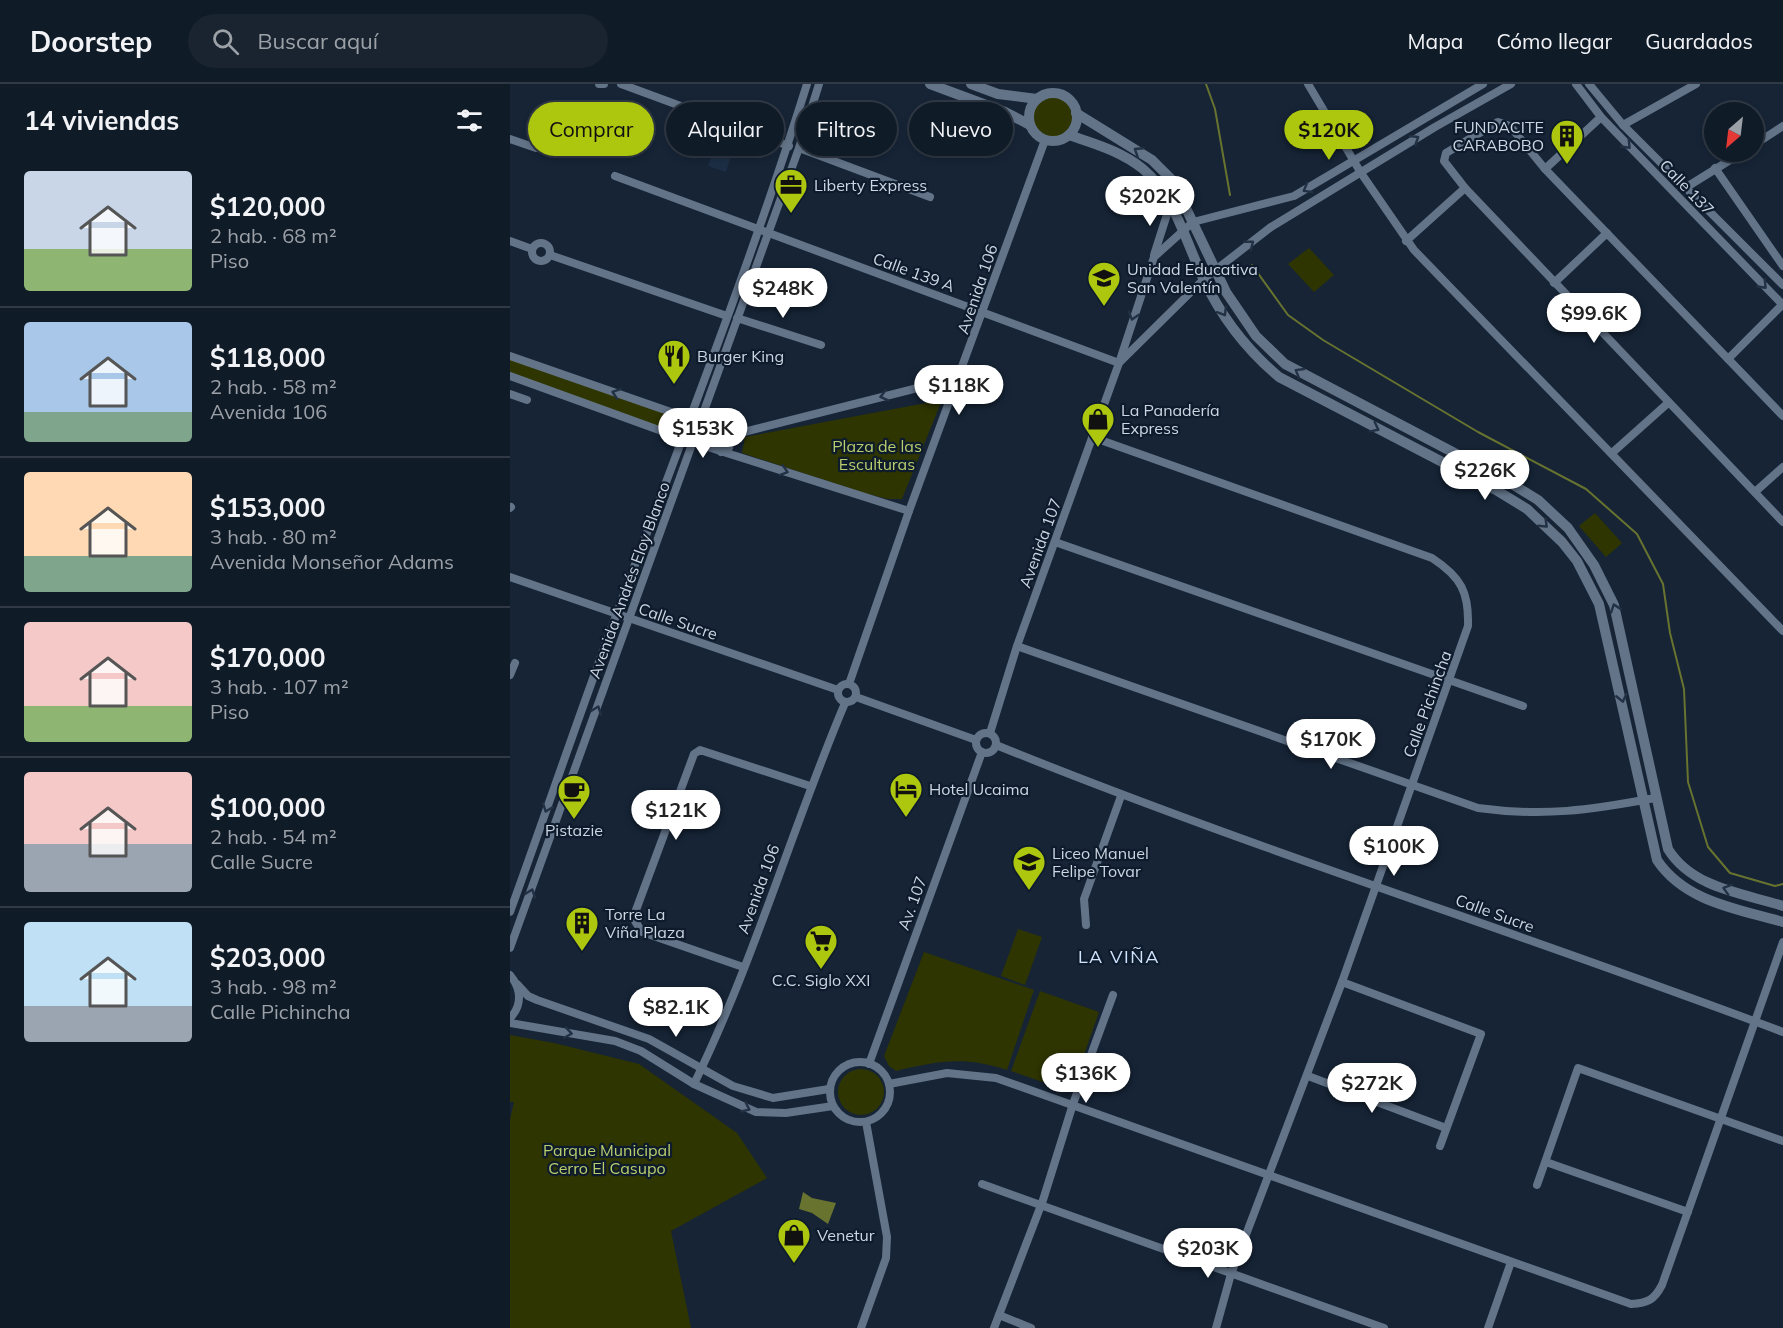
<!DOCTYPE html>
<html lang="es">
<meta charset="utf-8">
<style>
:root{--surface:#101b28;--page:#192430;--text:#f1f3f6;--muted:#9ca1a8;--line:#303945;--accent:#adc60e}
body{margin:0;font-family:Mulish,sans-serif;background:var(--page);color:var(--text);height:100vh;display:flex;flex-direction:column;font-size:22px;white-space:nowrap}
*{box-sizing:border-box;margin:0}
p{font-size:20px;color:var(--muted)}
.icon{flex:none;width:33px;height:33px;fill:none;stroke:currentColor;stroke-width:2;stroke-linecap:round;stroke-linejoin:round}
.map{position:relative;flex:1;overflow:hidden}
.details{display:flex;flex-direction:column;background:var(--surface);width:510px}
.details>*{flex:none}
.guide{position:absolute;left:18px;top:18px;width:570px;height:54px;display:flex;gap:12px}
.needle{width:39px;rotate:208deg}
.buttons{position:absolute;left:1194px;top:18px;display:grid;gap:12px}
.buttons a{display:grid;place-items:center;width:60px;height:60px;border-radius:50%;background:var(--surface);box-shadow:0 3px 9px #0003,0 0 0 2px var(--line);font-size:30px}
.price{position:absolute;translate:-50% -51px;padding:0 14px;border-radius:21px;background:#fff;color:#222;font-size:20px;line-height:39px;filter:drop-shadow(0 2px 3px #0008)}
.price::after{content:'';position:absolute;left:50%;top:36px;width:18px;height:14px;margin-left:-9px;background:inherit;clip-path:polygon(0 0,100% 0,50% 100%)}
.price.current{background:var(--accent);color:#111}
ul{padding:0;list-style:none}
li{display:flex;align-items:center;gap:18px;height:150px;padding:0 24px}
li+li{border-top:2px solid var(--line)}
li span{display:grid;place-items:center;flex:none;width:168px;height:120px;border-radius:6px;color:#555}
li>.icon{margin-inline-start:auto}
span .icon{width:72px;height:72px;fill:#fffc;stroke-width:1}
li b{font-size:26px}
h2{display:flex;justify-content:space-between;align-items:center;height:72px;padding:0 24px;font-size:26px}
.chip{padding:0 21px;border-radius:27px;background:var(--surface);box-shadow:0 3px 9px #0003,0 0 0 2px var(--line);font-size:21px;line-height:54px}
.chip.current{background:var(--accent);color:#111}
header{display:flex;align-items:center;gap:36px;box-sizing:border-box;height:84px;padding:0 30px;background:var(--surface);border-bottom:2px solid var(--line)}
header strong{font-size:28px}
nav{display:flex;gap:33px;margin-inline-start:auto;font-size:21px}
.search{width:420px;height:54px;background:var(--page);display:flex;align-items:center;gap:15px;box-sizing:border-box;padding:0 21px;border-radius:33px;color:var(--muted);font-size:22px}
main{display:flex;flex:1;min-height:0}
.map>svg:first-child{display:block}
</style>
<header>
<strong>Doorstep</strong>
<div class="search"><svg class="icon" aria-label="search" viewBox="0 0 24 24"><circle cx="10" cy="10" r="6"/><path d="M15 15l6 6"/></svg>Buscar aquí</div>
<nav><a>Mapa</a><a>Cómo llegar</a><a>Guardados</a></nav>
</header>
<main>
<section class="details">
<h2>14 viviendas<svg class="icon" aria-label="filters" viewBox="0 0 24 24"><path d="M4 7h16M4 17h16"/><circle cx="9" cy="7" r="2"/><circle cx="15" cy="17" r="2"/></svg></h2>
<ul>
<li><span style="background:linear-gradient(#c9d6e8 65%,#8fb573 0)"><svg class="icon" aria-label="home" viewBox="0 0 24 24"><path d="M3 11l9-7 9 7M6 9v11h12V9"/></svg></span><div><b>$120,000</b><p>2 hab. · 68 m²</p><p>Piso</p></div></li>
<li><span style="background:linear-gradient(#a9c7e8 75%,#7fa58c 0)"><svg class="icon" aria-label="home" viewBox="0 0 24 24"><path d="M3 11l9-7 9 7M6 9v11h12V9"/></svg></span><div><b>$118,000</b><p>2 hab. · 58 m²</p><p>Avenida 106</p></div></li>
<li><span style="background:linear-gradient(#ffd9b3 70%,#7fa58c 0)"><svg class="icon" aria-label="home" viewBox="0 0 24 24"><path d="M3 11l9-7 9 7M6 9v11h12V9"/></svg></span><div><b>$153,000</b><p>3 hab. · 80 m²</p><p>Avenida Monseñor Adams</p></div></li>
<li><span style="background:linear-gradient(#f6c9c9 70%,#8fb573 0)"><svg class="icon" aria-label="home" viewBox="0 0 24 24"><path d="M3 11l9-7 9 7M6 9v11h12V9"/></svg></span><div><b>$170,000</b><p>3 hab. · 107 m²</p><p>Piso</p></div></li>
<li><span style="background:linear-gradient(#f6c9c9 60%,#9aa5b1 0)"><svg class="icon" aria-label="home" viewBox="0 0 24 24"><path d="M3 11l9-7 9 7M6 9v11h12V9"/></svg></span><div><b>$100,000</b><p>2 hab. · 54 m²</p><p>Calle Sucre</p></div></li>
<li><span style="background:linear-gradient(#bfe0f5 70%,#9aa5b1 0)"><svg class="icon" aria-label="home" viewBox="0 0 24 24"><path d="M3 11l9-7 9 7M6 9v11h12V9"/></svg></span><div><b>$203,000</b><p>3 hab. · 98 m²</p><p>Calle Pichincha</p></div></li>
</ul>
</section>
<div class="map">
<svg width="1273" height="1244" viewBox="0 0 1273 1244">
<rect width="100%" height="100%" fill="#162436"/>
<path fill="#1c2e45" d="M209 51 226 57 216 88 198 82Z"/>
<g fill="#2e3501">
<circle cx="542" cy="33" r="21"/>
<path d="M799 164 824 191 804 208 778 180Z"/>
<path d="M0 272 181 335 173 355 0 292Z"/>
<path d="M432 316 392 415H378L354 409 232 369 235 353Z"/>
<path d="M1085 429 1112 459 1096 473 1069 442Z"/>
<path d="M508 845 532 853 515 901 491 892Z"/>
<path d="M414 868 524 906 497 986C453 972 429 977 386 987L379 982 374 972Z"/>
<path d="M530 907 589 928 561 1008 501 987Z"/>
<path d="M0 951 44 959 129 980 227 1049 257 1094 161 1147 181 1244H0V1035L4 1018H0Z"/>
<circle cx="351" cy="1008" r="23"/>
</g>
<path fill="#67732f" d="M293 1108 302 1114 326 1119 318 1140 302 1129 289 1125Z"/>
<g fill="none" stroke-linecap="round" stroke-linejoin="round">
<g stroke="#67732f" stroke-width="2">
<path d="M696 0 705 25 720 111"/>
<path d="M742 181 778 231 813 256 968 348 1076 405 1127 450 1153 500 1160 549 1174 605 1178 698 1198 763 1220 789 1265 802 1273 800"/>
</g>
<g stroke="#637489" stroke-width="8">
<path d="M89 0H94"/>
<path d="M111 0 279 62"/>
<path d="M798 0 851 89 904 166 1273 547"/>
<path d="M1066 0 1091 33 1273 221"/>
<path d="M1079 0 1113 41 1273 201"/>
<path d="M1113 41 1186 0"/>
<path d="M0 55 26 64"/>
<path d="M1244 61 1273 42"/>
<path d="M289 64 420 113"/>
<path d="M1205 84 1273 182"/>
<path d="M1035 85 1091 33"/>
<path d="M105 92 609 279"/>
<path d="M1175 104 1233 68"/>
<path d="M0 157 22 165"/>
<path d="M896 157 955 104"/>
<circle cx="31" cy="168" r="9"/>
<path d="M40 171 217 232"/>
<path d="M644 171 660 121"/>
<path d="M1044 199 1097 149"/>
<path d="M227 234 311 261"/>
<path d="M0 272 181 335 230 349 451 293"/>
<path d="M1218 275 1273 220"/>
<path d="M610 278 694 195 761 143 925 43 1001 0"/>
<path d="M0 292 182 358 399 427"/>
<path d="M0 310 17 316"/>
<path d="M1273 332 1035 85 1000 42 988 38 936 69 934 77 955 104 1273 438"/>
<path d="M582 353 922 474C951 493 959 508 958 542L832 898 721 1190 706 1244"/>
<path d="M211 368 219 364 222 353 216 347"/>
<path d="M1102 369 1158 319"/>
<path d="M1245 408 1273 383"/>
<path d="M0 424 1 423"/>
<path d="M545 458 1013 622"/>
<path d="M0 493 328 606"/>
<path d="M507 562 968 724C1034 733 1080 726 1145 714"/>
<path d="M0 591 5 579"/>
<circle cx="337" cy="609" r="9"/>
<path d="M339 600 399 427 535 56"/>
<path d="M346 613 466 656"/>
<circle cx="476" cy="659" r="10"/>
<path d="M480 649 507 562 609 279 644 173 683 138 784 112 973 0"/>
<path d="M486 661C745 766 1012 849 1273 948"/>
<path d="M0 828C36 729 70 628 107 529 172 354 241 179 297 0"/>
<path d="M576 841 574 815 611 712"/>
<path d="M0 864 289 64 309 0"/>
<path d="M233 883 132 848 125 837 126 826 184 670 190 666 300 702"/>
<path d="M0 891C11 904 13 921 0 934"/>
<path d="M832 898 971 950 930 1062"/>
<path d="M7 900 18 912 27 916 139 955 223 1002 263 1014 319 1005"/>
<path d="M0 939 105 957 131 967 184 1000 246 1028 276 1029 323 1022"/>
<circle cx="350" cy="1008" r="30"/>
<path d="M359 980 472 668"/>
<path d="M798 992 936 1044"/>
<path d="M184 1000C244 877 282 744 335 619"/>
<path d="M379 1000 437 989 486 994 1121 1220C1138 1219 1144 1216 1152 1201L1273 858"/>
<path d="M1036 1078 1178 1128"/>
<path d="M472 1100 874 1244"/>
<path d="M1027 1101 1068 984 1273 1057"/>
<path d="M489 1231 521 1244"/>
<path d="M351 1244 376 1174 377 1153 356 1038"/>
<path d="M484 1244 533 1116 563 1020 603 911"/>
<path d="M978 1244 1001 1178"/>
</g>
<g stroke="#637489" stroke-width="10">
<path d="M420 0 495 28 520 41"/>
<path d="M461 0 488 10 527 15"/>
<circle cx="543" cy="33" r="24"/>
<path d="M566 29 642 76 663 97 716 208 746 252 775 280 992 394 1028 416 1058 444 1084 481 1104 521 1158 765C1182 804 1232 809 1273 822"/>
<path d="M559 51C585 60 611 67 633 85 665 112 676 159 694 196 712 234 737 266 769 293L986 406 1017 425 1052 458 1067 477 1089 520 1147 776C1175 818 1228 825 1273 838"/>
</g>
</g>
<defs><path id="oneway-chevron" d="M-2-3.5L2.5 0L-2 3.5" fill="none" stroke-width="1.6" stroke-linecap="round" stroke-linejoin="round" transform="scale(1.5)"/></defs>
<g stroke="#223143">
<use href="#oneway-chevron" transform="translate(905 55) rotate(-32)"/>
<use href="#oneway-chevron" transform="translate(1117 61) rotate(46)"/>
<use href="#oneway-chevron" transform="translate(628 67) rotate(-147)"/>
<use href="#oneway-chevron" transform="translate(797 105) rotate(150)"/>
<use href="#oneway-chevron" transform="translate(740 160) rotate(-38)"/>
<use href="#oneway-chevron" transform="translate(1253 201) rotate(46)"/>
<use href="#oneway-chevron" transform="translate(713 228) rotate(59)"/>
<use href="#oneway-chevron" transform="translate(623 232) rotate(107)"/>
<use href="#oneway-chevron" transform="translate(789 288) rotate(-150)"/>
<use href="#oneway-chevron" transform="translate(106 309) rotate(-161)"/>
<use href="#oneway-chevron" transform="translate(374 312) rotate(166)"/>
<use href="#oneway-chevron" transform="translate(865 344) rotate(27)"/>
<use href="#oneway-chevron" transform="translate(274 387) rotate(17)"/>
<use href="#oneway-chevron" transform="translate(1034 440) rotate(44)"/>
<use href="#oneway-chevron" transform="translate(1105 524) rotate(-109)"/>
<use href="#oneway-chevron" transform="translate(1112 614) rotate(77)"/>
<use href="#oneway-chevron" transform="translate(87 626) rotate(-70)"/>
<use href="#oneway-chevron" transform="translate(37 724) rotate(110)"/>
<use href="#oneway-chevron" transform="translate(1217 805) rotate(-163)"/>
<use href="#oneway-chevron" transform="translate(21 809) rotate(-70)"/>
<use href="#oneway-chevron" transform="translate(58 949) rotate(9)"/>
<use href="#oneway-chevron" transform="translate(236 1024) rotate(25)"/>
</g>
<defs>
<symbol id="building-pin" viewBox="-11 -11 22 30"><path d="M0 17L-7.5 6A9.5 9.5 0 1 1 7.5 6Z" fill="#adc60e" stroke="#0d1b2c"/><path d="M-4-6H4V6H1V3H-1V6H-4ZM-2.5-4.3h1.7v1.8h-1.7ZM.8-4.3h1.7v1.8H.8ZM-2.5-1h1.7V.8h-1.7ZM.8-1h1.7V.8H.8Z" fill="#111"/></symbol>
<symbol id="office-pin" viewBox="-11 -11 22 30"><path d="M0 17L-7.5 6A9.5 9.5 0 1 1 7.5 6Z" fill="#adc60e" stroke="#0d1b2c"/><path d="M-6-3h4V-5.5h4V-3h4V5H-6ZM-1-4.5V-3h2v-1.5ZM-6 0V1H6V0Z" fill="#111"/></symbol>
<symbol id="school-pin" viewBox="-11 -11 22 30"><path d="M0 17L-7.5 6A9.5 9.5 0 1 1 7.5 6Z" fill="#adc60e" stroke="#0d1b2c"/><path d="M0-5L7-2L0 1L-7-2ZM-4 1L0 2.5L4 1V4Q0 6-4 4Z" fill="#111"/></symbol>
<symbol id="restaurant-pin" viewBox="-11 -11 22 30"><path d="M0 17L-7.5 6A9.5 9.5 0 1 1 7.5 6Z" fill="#adc60e" stroke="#0d1b2c"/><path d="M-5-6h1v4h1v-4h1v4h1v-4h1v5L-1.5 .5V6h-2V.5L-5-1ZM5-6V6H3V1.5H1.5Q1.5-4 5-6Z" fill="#111"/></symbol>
<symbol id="shop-pin" viewBox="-11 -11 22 30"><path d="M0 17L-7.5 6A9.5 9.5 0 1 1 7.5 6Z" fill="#adc60e" stroke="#0d1b2c"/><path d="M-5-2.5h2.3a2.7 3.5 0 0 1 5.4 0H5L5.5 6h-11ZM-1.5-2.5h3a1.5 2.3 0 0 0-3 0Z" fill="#111"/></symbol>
<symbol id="hotel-pin" viewBox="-11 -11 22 30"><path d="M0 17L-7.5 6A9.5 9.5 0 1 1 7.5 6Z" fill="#adc60e" stroke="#0d1b2c"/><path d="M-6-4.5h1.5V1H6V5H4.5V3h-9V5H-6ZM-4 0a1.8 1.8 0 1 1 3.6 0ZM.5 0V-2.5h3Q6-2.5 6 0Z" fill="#111"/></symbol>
<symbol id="cafe-pin" viewBox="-11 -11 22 30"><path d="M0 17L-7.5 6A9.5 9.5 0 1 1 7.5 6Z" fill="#adc60e" stroke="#0d1b2c"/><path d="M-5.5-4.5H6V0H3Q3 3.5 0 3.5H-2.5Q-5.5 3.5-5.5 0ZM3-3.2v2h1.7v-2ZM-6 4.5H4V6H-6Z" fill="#111"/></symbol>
<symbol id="supermarket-pin" viewBox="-11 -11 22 30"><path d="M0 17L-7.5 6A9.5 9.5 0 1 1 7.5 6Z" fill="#adc60e" stroke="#0d1b2c"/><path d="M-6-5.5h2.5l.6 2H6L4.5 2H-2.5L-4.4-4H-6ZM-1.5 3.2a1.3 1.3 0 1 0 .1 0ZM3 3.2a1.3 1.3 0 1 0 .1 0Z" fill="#111"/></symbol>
</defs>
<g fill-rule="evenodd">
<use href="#building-pin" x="1038" y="33" width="38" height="52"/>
<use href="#office-pin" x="262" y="82" width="38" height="52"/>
<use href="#school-pin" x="575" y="175" width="38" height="52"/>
<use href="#restaurant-pin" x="145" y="253" width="38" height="52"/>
<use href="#shop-pin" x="569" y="316" width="38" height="52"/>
<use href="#hotel-pin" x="377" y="686" width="38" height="52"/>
<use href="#cafe-pin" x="45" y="688" width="38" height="52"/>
<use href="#school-pin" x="500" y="759" width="38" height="52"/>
<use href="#building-pin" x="53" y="820" width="38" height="52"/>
<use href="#supermarket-pin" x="292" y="838" width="38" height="52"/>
<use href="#shop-pin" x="265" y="1132" width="38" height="52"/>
</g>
<g text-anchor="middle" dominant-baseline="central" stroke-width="4.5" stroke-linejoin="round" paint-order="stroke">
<g font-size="16" fill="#ccd6e2" stroke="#0d1b2c" text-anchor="start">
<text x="1034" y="43" text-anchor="end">FUNDACITE<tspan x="1034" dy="18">CARABOBO</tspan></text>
<text x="304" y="101">Liberty Express</text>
<text x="617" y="185">Unidad Educativa<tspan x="617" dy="18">San Valentín</tspan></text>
<text x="187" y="272">Burger King</text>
<text x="611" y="326">La Panadería<tspan x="611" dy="18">Express</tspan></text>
<text x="419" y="705">Hotel Ucaima</text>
<text x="64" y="746" text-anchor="middle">Pistazie</text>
<text x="542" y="769">Liceo Manuel<tspan x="542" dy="18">Felipe Tovar</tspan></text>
<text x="95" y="830">Torre La<tspan x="95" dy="18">Viña Plaza</tspan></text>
<text x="311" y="896" text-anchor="middle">C.C. Siglo XXI</text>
<text x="307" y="1151">Venetur</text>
</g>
<g font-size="16" fill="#ccd6e2" stroke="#0d1b2c">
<text transform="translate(1177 103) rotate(46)">Calle 137</text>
<text transform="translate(404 188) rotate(20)">Calle 139 A</text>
<text transform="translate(467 205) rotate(-71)">Avenida 106</text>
<text transform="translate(530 459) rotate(-70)">Avenida 107</text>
<text transform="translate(119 496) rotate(-70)">Avenida Andrés Eloy Blanco</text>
<text transform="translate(168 537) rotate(19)">Calle Sucre</text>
<text transform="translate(917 620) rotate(-70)">Calle Pichincha</text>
<text transform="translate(248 805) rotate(-70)">Avenida 106</text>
<text transform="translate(402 819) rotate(-70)">Av. 107</text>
<text transform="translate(985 829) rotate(20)">Calle Sucre</text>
</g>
<g font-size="16" fill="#bbce6e" stroke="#0d1b2c">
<text x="367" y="362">Plaza de las<tspan x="367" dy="18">Esculturas</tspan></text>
<text x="97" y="1066">Parque Municipal<tspan x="97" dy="18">Cerro El Casupo</tspan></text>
</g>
<g font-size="18" letter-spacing="1.5" fill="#d1e4fd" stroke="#0d1b2c">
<text x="609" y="872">LA VIÑA</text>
</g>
</g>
</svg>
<div class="buttons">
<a><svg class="needle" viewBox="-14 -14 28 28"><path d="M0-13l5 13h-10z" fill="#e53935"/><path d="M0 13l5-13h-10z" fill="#9ca1a8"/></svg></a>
</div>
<b class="price current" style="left:819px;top:77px">$120K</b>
<b class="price" style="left:640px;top:143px">$202K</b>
<b class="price" style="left:273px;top:235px">$248K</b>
<b class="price" style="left:1084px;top:260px">$99.6K</b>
<b class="price" style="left:449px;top:332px">$118K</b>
<b class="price" style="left:193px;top:375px">$153K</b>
<b class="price" style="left:975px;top:417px">$226K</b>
<b class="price" style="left:821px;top:686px">$170K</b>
<b class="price" style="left:166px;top:757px">$121K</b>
<b class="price" style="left:884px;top:793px">$100K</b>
<b class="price" style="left:166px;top:954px">$82.1K</b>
<b class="price" style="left:576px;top:1020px">$136K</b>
<b class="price" style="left:862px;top:1030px">$272K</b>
<b class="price" style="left:698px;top:1195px">$203K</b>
<div class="guide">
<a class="chip current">Comprar</a>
<a class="chip">Alquilar</a>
<a class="chip">Filtros</a>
<a class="chip">Nuevo</a>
</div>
</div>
</main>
